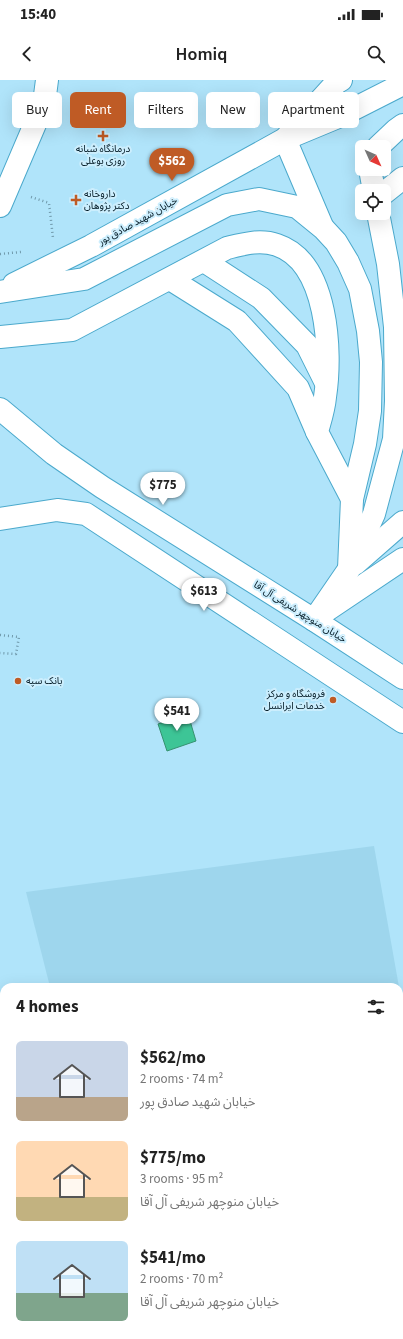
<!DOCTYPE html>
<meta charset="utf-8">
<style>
:root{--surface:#fff;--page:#f2f2f2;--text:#222;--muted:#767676;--accent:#bf5b25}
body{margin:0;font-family:"Source Sans 3","Noto Sans Arabic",sans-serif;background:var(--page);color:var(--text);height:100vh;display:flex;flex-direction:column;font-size:15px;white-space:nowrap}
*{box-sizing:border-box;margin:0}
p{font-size:13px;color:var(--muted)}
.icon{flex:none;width:22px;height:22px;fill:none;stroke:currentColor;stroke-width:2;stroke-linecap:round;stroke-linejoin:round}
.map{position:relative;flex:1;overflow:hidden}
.side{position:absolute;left:0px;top:903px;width:403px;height:356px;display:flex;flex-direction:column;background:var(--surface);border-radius:12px 12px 0 0;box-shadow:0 4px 16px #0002}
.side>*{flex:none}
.guide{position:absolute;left:12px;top:12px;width:379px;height:36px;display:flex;gap:8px}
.needle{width:26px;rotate:135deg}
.tools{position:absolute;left:355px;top:60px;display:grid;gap:8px}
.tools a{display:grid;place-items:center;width:36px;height:36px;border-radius:6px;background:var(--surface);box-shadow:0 4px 16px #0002;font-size:20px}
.price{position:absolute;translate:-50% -34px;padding:0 9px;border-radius:14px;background:#fff;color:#222;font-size:13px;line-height:26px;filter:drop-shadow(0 1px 2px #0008)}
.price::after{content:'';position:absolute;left:50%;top:24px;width:12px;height:9px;margin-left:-6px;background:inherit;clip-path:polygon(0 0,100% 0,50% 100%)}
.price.current{background:var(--accent);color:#fff}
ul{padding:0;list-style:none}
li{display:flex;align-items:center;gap:12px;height:100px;padding:0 16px}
li span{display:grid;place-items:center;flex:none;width:112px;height:80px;border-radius:6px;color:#555}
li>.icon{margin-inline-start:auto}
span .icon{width:48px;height:48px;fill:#fffc;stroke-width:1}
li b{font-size:17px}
h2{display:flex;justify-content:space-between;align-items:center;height:48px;padding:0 16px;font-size:17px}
.chip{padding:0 14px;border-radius:6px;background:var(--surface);box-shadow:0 4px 16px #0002;font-size:14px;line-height:36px}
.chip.current{background:var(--accent);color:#fff}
.status{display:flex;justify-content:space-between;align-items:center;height:28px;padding:0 20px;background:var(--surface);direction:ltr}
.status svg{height:11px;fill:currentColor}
header{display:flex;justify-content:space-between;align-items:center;height:52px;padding:0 16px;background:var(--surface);font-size:18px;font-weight:600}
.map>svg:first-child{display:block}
</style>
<div class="status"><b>15:40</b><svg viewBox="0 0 49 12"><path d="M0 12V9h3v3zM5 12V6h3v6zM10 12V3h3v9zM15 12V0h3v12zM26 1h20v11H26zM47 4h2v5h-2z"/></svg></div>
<header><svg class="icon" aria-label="back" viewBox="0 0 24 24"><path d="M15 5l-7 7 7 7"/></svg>Homiq<svg class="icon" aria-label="search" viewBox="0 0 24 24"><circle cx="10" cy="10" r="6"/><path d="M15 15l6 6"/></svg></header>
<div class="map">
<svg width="403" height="1259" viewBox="0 0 403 1259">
<rect width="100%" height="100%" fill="#b0e4fa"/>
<g fill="#9ed6ed">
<path d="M374 766 399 907H50L26 812Z"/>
<path d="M399 910 403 932V1065L399 1066Z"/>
<path d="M399 1131 403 1144V1181H399Z"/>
</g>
<path fill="#3dc596" stroke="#369270" d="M188 634 196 661 167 671 158 644Z"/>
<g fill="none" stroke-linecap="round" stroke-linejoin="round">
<defs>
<g id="minor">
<path d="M378 67 396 50 403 45"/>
<path d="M370 89 374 111"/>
<path d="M384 113 403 98"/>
<path d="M322 146 285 59 338 37 403 4"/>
<path d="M204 181 261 218 307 265 325 301"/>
<path d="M170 199 237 241 298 308 317 352"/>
<path d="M14 204 91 166 285 59 336 3 341 0"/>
<path d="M0 212 84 199 227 125 259 119 297 127 324 149 336 162 348 182 360 209 368 251 371 282 370 331 365 364 352 419 349 489"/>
<path d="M0 257 72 250 227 168C243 164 260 159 277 165 328 182 332 272 325 317 324 329 320 341 317 352L352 419"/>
<path d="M355 484 403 442"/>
<path d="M324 532 403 479"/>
<path d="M314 540 349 489 374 434 394 359 396 321 395 247 388 184 378 133"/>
</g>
<g id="major">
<path d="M0 126 44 23 47 0"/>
<path d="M0 329 54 374 102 407 314 540 403 598"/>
<path d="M0 439 57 430 86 434 403 642"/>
<path d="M0 973 4 986"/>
<path d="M0 1124 4 1130"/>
<path d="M0 1202H4"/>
<path d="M49 1255 50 1259"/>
<path d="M85 1255 86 1259"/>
</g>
</defs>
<use href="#minor" stroke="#4ba9cc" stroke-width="24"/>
<use href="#major" stroke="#4ba9cc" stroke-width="24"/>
<g stroke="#7099ab" stroke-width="2.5" stroke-dasharray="1 3" stroke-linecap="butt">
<path d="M31 117 49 123 53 158"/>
<path d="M0 174 21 172"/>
<path d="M0 555 19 557 16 574 0 573"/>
</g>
<use href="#minor" stroke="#fff" stroke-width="22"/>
<use href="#major" stroke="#fff" stroke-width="22"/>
</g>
<g fill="#bf5b25" stroke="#cceefd" stroke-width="1.5">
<path d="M101 50h4v4h4v4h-4v4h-4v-4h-4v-4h4z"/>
<path d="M74 114h4v4h4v4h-4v4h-4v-4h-4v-4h4z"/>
<circle cx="18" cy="601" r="4"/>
<circle cx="333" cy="620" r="4"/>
</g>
<g text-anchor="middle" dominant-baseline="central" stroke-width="4" stroke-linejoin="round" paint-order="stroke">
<g font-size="10" fill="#001823" stroke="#cceefd" text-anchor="start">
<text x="103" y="69" text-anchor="middle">درمانگاه شبانه<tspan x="103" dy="12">روزی بوعلی</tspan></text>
<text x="84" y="114">داروخانه<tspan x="84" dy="12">دکتر پژوهان</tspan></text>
<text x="26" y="601">بانک سپه</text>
<text x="325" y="614" text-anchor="end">فروشگاه و مرکز<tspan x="325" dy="12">خدمات ایرانسل</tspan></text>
</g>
<g font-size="10" fill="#001823" stroke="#cceefd">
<text transform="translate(138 141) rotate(-29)">خیابان شهید صادق پور</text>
<text transform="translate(300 532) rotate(32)">خیابان منوچهر شریفی آل آقا</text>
</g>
</g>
</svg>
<div class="tools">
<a><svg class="needle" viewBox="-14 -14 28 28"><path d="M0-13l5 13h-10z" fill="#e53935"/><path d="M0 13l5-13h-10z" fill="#767676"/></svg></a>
<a><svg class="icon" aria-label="locate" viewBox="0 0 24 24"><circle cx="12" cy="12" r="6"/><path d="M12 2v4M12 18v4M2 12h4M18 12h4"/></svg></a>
</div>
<b class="price current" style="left:172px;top:102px">$562</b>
<b class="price" style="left:163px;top:426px">$775</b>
<b class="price" style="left:204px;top:532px">$613</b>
<b class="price" style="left:177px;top:652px">$541</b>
<div class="guide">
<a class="chip">Buy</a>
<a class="chip current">Rent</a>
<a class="chip">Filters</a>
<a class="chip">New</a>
<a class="chip">Apartment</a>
</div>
<section class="side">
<h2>4 homes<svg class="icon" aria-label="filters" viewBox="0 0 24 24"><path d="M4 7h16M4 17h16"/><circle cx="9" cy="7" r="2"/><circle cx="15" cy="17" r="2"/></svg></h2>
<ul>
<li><span style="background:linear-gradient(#c9d6e8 70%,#b9a48a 0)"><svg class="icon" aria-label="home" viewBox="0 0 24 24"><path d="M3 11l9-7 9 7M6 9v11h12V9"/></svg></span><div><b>$562/mo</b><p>2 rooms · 74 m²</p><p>خیابان شهید صادق پور</p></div></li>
<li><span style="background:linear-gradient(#ffd9b3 70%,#c2b280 0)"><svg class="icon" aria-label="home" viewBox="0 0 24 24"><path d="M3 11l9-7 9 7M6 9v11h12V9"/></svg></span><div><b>$775/mo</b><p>3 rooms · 95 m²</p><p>خیابان منوچهر شریفی آل آقا</p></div></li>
<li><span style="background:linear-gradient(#bfe0f5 65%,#7fa58c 0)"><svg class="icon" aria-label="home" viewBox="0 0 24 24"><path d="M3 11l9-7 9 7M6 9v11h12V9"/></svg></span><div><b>$541/mo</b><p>2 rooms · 70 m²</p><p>خیابان منوچهر شریفی آل آقا</p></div></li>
</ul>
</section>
</div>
